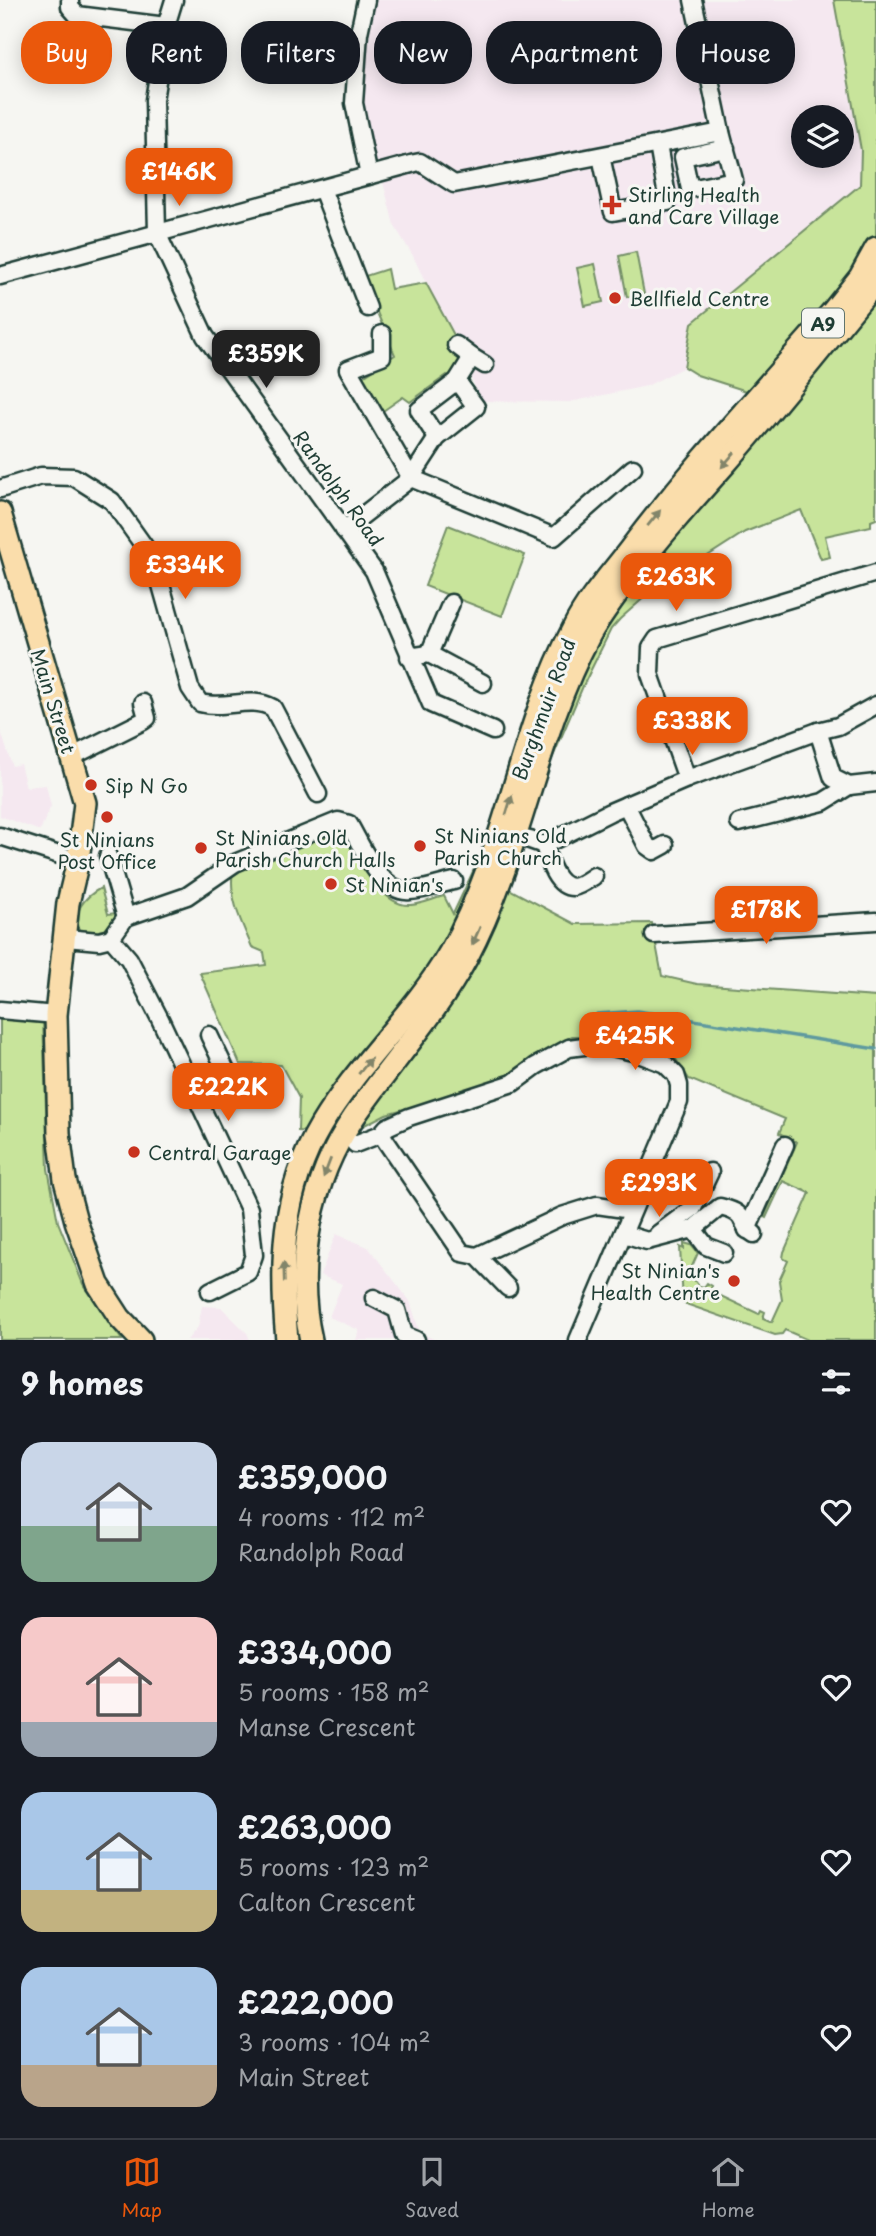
<!DOCTYPE html>
<meta charset="utf-8">
<style>
:root{--surface:#171b24;--page:#20242c;--text:#f1f3f6;--muted:#9ea1a6;--line:#363941;--accent:#ea580c}
body{margin:0;font-family:"Playpen Sans",sans-serif;background:var(--page);color:var(--text);height:100vh;display:flex;flex-direction:column;font-size:26px;white-space:nowrap}
*{box-sizing:border-box;margin:0}
p{font-size:23px;color:var(--muted)}
.icon{flex:none;width:38px;height:38px;fill:none;stroke:currentColor;stroke-width:2;stroke-linecap:round;stroke-linejoin:round}
.map{position:relative;height:1340px;overflow:hidden}
.panel{display:flex;flex-direction:column;background:var(--surface);flex:1}
.panel>*{flex:none}
.banner{position:absolute;left:21px;top:21px;width:835px;height:63px;display:flex;gap:14px}
.controls{position:absolute;left:791px;top:105px;display:grid;gap:14px}
.controls a{display:grid;place-items:center;width:63px;height:63px;border-radius:50%;background:var(--surface);box-shadow:0 4px 18px #0003;font-size:35px}
.price{position:absolute;translate:-50% -60px;padding:0 16px;border-radius:14px;background:var(--accent);color:#fff;font-size:23px;line-height:46px;filter:drop-shadow(0 2px 4px #0008)}
.price::after{content:'';position:absolute;left:50%;top:42px;width:21px;height:16px;margin-left:-10px;background:inherit;clip-path:polygon(0 0,100% 0,50% 100%)}
.price.on{background:#222;color:#fff}
ul{padding:0;list-style:none}
li{display:flex;align-items:center;gap:21px;height:175px;padding:0 21px}
li span{display:grid;place-items:center;flex:none;width:196px;height:140px;border-radius:21px;color:#555}
li>.icon{margin-inline-start:auto}
span .icon{width:84px;height:84px;fill:#fffc;stroke-width:1}
li b{font-size:30px}
h2{display:flex;justify-content:space-between;align-items:center;height:84px;padding:0 21px;font-size:30px}
.tag{padding:0 24px;border-radius:28px;background:var(--surface);box-shadow:0 4px 18px #0003;font-size:24px;line-height:63px}
.tag.on{background:var(--accent);color:#fff}
.tab-bar{display:flex;justify-content:space-around;align-items:center;height:98px;border-top:2px solid var(--line);background:var(--surface);font-size:19px;color:var(--muted)}
.tab-bar a{display:grid;justify-items:center;gap:4px}
.tab-bar .on{color:var(--accent)}
.map>svg:first-child{display:block}
</style>
<div class="map">
<svg width="876" height="1340" viewBox="0 0 876 1340">
<rect width="100%" height="100%" fill="#f6f6f2"/>
<filter id="ink" filterUnits="userSpaceOnUse"><feTurbulence type="fractalNoise" baseFrequency=".0143" numOctaves="2"/><feDisplacementMap in="SourceGraphic" scale="14" xChannelSelector="R" yChannelSelector="G"/><feConvolveMatrix kernelMatrix="1 2 1 2 8 2 1 2 1" color-interpolation-filters="sRGB"/></filter>
<g filter="url(#ink)">
<g fill="#f5e8f0" fill-rule="evenodd">
<path d="M371 0H834L861 150 860 185 692 323 684 367 647 386 570 402 482 401 413 256 394 225 383 182 375 183 361 100ZM803 117H842V156H803Z"/>
<path d="M0 728 12 766 20 764 26 787 46 785 51 806 40 831 0 816Z"/>
<path d="M336 1234 368 1247 410 1301 420 1333 436 1340H356L359 1330 329 1317 342 1284 320 1275Z"/>
<path d="M202 1306 221 1307 247 1333 250 1340H187L198 1327Z"/>
</g>
<g fill="#c8e49b" stroke="#749068" stroke-width="2">
<path d="M834 0H876V519L871 521V526L825 536 830 557 821 559 801 510 745 532 647 595 620 619 611 629 583 686 552 759 572 690 610 613 784 403 697 375 684 367 692 323 860 185 861 150Z"/>
<path d="M622 50 627 71 605 76 600 55Z"/>
<path d="M636 252 644 294 627 297 619 256Z"/>
<path d="M595 264 603 302 585 306 577 268Z"/>
<path d="M387 269 391 289 426 283 455 337 448 346 462 361 452 379 447 375 410 402 403 397 383 411 359 379 395 355 362 277Z"/>
<path d="M448 525 525 555 502 616 425 586Z"/>
<path d="M338 829 343 830C356 853 380 908 411 905 422 904 433 899 444 896L453 914 476 865 507 888 575 924 652 923 662 976 697 984 876 997V1340H808L785 1330 782 1334 775 1335 683 1303 680 1247 684 1249V1243L691 1245 698 1253 689 1273 699 1286 704 1287 707 1283 712 1286 710 1291 759 1314 761 1310 765 1312 763 1318 772 1322 782 1300 779 1281 788 1261 783 1258 784 1252 810 1193 783 1181 766 1218 764 1217 797 1142 779 1133 785 1119 689 1079 675 1058 631 1036H572L518 1067 498 1083 386 1114 349 1133 298 1131 299 1098 281 1065 240 1064 200 973 266 965 264 952 252 947C242 924 228 896 233 871Z"/>
<path d="M101 888 108 914 118 913 117 919 104 936 82 933C69 914 84 897 101 888Z"/>
<path d="M43 1018 48 1169 58 1222 83 1284 122 1340H0V1020Z"/>
</g>
<g fill="none" stroke-linecap="round" stroke-linejoin="round">
<path stroke="#5f9a9f" stroke-width="3.5" d="M597 1014 637 1011 876 1049"/>
<defs>
<g id="minor">
<path d="M70 0V7L77 15 166 26"/>
<path d="M174 0 166 26 154 100 157 233 205 336 374 571 431 704 493 731"/>
<path d="M366 0 359 33 354 103 369 176"/>
<path d="M693 0 721 132C725 148 730 164 734 180L690 189 683 157 726 148"/>
<path d="M601 156 613 212 668 202 658 145"/>
<path d="M322 189 368 308"/>
<path d="M0 276 415 163 420 162 454 184 721 132"/>
<path d="M382 334V356L348 369 411 478 554 537 633 468"/>
<path d="M456 345 472 357"/>
<path d="M437 438 419 410 457 381 472 357 485 365"/>
<path d="M0 489 41 476 74 477 112 501 154 560 190 688 200 703C226 710 250 695 273 708L318 794"/>
<path d="M344 530 411 478 437 438 476 407 457 381"/>
<path d="M429 654 451 603"/>
<path d="M409 657 429 654 483 683"/>
<path d="M818 731 833 778 849 786 876 783"/>
<path d="M71 757 143 721 147 718 143 703"/>
<path d="M687 779 650 674 651 648 657 639 876 573"/>
<path d="M626 805 647 846 654 851 665 845"/>
<path d="M739 823 823 802 849 786"/>
<path d="M507 835 530 840 544 845 610 812 687 779 818 731 838 726 876 705"/>
<path d="M0 836 78 861"/>
<path d="M544 845C548 858 555 887 573 887 580 886 588 880 594 876"/>
<path d="M108 856 126 917"/>
<path d="M654 935 876 921"/>
<path d="M66 938 99 941 111 938 126 917 187 896 235 863 338 821 349 824C362 846 381 894 410 891 425 890 440 884 454 881"/>
<path d="M111 938 129 959 160 1019 249 1209 254 1255 248 1272 210 1291"/>
<path d="M0 1010 56 1015"/>
<path d="M194 1095 229 1077 209 1035"/>
<path d="M381 1134 462 1253 477 1256 562 1216 597 1205 631 1210"/>
<path d="M355 1144 381 1134 387 1127 409 1117 513 1083 536 1066 569 1048 599 1044 633 1052 665 1064 676 1075 679 1085V1102L578 1340"/>
<path d="M693 1229 706 1246 724 1253"/>
<path d="M747 1230 785 1145"/>
<path d="M624 1234 647 1241 693 1229 720 1207C751 1214 736 1223 754 1234"/>
<path d="M658 1234 693 1208 710 1172"/>
<path d="M477 1256 508 1288"/>
<path d="M374 1298 397 1310 404 1335 416 1340"/>
</g>
<g id="major">
<path d="M0 513 85 803 78 861 68 903 56 1015 59 1133 65 1180 76 1221 98 1284 120 1318 141 1340"/>
<path d="M287 1340C280 1265 281 1192 321 1125 358 1063 414 1014 450 952 508 850 519 730 574 627 588 599 611 574 630 549 692 467 764 390 832 312L860 277 876 248"/>
<path d="M311 1340C294 1266 311 1179 354 1117 391 1063 436 1015 467 957 521 855 535 737 589 636 600 616 614 598 627 580 658 539 692 501 726 463 776 406 823 346 871 288L876 279"/>
</g>
</defs>
<use href="#minor" stroke="#1f3d34" stroke-width="21"/>
<use href="#major" stroke="#1f3d34" stroke-width="26"/>
<use href="#minor" stroke="#f6f6f2" stroke-width="16"/>
<use href="#major" stroke="#faddab" stroke-width="21"/>
</g>
<defs><path id="oneway-solid" d="M-6-.8H1V-3.2L6.5 0L1 3.2V.8H-6Z" transform="scale(1.75)"/></defs>
<g fill="#82856a">
<use href="#oneway-solid" transform="translate(728 460) rotate(131)"/>
<use href="#oneway-solid" transform="translate(654 518) rotate(-51)"/>
<use href="#oneway-solid" transform="translate(509 805) rotate(-73)"/>
<use href="#oneway-solid" transform="translate(476 936) rotate(114)"/>
<use href="#oneway-solid" transform="translate(365 1066) rotate(-51)"/>
<use href="#oneway-solid" transform="translate(327 1168) rotate(111)"/>
<use href="#oneway-solid" transform="translate(284 1272) rotate(-92)"/>
</g>
</g>
<g fill="#c8321e" stroke="#f6f6f2" stroke-width="2.5">
<path d="M608.5 194.5h7v7h7v7h-7v7h-7v-7h-7v-7h7z"/>
<circle cx="615" cy="298" r="7"/>
<circle cx="91" cy="785" r="7"/>
<circle cx="107" cy="817" r="7"/>
<circle cx="420" cy="846" r="7"/>
<circle cx="201" cy="848" r="7"/>
<circle cx="331" cy="884" r="7"/>
<circle cx="134" cy="1152" r="7"/>
<circle cx="734" cy="1281" r="7"/>
</g>
<g text-anchor="middle" dominant-baseline="central" stroke-width="6" stroke-linejoin="round" paint-order="stroke">
<rect fill="#f6f6f2" stroke="#60746d" stroke-width="2" x="802" y="308.5" width="42" height="29" rx="5"/>
<g font-size="18" font-weight="bold" fill="#1f3d34">
<text x="823" y="323">A9</text>
</g>
<g font-size="19" fill="#1f3d34" stroke="#f6f6f2" text-anchor="start">
<text x="628" y="194">Stirling Health<tspan x="628" dy="22">and Care Village</tspan></text>
<text x="629" y="298">Bellfield Centre</text>
<text x="105" y="785">Sip N Go</text>
<text x="434" y="835">St Ninians Old<tspan x="434" dy="22">Parish Church</tspan></text>
<text x="215" y="837">St Ninians Old<tspan x="215" dy="22">Parish Church Halls</tspan></text>
<text x="107" y="839" text-anchor="middle">St Ninians<tspan x="107" dy="22">Post Office</tspan></text>
<text x="345" y="884">St Ninian's</text>
<text x="148" y="1152">Central Garage</text>
<text x="720" y="1270" text-anchor="end">St Ninian's<tspan x="720" dy="22">Health Centre</tspan></text>
</g>
<g font-size="19" fill="#1f3d34" stroke="#f6f6f2">
<text transform="translate(339 488) rotate(54)">Randolph Road</text>
<text transform="translate(54 701) rotate(73)">Main Street</text>
<text transform="translate(543 709) rotate(-70)">Burghmuir Road</text>
</g>
</g>
</svg>
<div class="controls">
<a><svg class="icon" aria-label="layers" viewBox="0 0 24 24"><path d="M12 4l9 5-9 5-9-5zM3 14l9 5 9-5"/></svg></a>
</div>
<b class="price" style="left:179px;top:208px">£146K</b>
<b class="price on" style="left:266px;top:390px">£359K</b>
<b class="price" style="left:185px;top:601px">£334K</b>
<b class="price" style="left:676px;top:613px">£263K</b>
<b class="price" style="left:692px;top:757px">£338K</b>
<b class="price" style="left:766px;top:946px">£178K</b>
<b class="price" style="left:635px;top:1072px">£425K</b>
<b class="price" style="left:228px;top:1123px">£222K</b>
<b class="price" style="left:659px;top:1219px">£293K</b>
<div class="banner">
<a class="tag on">Buy</a>
<a class="tag">Rent</a>
<a class="tag">Filters</a>
<a class="tag">New</a>
<a class="tag">Apartment</a>
<a class="tag">House</a>
</div>
</div>
<section class="panel">
<h2>9 homes<svg class="icon" aria-label="filters" viewBox="0 0 24 24"><path d="M4 7h16M4 17h16"/><circle cx="9" cy="7" r="2"/><circle cx="15" cy="17" r="2"/></svg></h2>
<ul>
<li><span style="background:linear-gradient(#c9d6e8 60%,#7fa58c 0)"><svg class="icon" aria-label="home" viewBox="0 0 24 24"><path d="M3 11l9-7 9 7M6 9v11h12V9"/></svg></span><div><b>£359,000</b><p>4 rooms · 112 m²</p><p>Randolph Road</p></div><svg class="icon" aria-label="heart" viewBox="0 0 24 24"><path d="M12 20l-8-8c-3-5 5-10 8-4 3-6 11-1 8 4z"/></svg></li>
<li><span style="background:linear-gradient(#f6c9c9 75%,#9aa5b1 0)"><svg class="icon" aria-label="home" viewBox="0 0 24 24"><path d="M3 11l9-7 9 7M6 9v11h12V9"/></svg></span><div><b>£334,000</b><p>5 rooms · 158 m²</p><p>Manse Crescent</p></div><svg class="icon" aria-label="heart" viewBox="0 0 24 24"><path d="M12 20l-8-8c-3-5 5-10 8-4 3-6 11-1 8 4z"/></svg></li>
<li><span style="background:linear-gradient(#a9c7e8 70%,#c2b280 0)"><svg class="icon" aria-label="home" viewBox="0 0 24 24"><path d="M3 11l9-7 9 7M6 9v11h12V9"/></svg></span><div><b>£263,000</b><p>5 rooms · 123 m²</p><p>Calton Crescent</p></div><svg class="icon" aria-label="heart" viewBox="0 0 24 24"><path d="M12 20l-8-8c-3-5 5-10 8-4 3-6 11-1 8 4z"/></svg></li>
<li><span style="background:linear-gradient(#a9c7e8 70%,#b9a48a 0)"><svg class="icon" aria-label="home" viewBox="0 0 24 24"><path d="M3 11l9-7 9 7M6 9v11h12V9"/></svg></span><div><b>£222,000</b><p>3 rooms · 104 m²</p><p>Main Street</p></div><svg class="icon" aria-label="heart" viewBox="0 0 24 24"><path d="M12 20l-8-8c-3-5 5-10 8-4 3-6 11-1 8 4z"/></svg></li>
</ul>
</section>
<nav class="tab-bar">
<a class="on"><svg class="icon" aria-label="map" viewBox="0 0 24 24"><path d="M3 6l6-2 6 2 6-2v14l-6 2-6-2-6 2zM9 4v14M15 6v14"/></svg>Map</a>
<a><svg class="icon" aria-label="saved" viewBox="0 0 24 24"><path d="M7 4h10v16l-5-4-5 4z"/></svg>Saved</a>
<a><svg class="icon" aria-label="home" viewBox="0 0 24 24"><path d="M3 11l9-7 9 7M6 9v11h12V9"/></svg>Home</a>
</nav>
